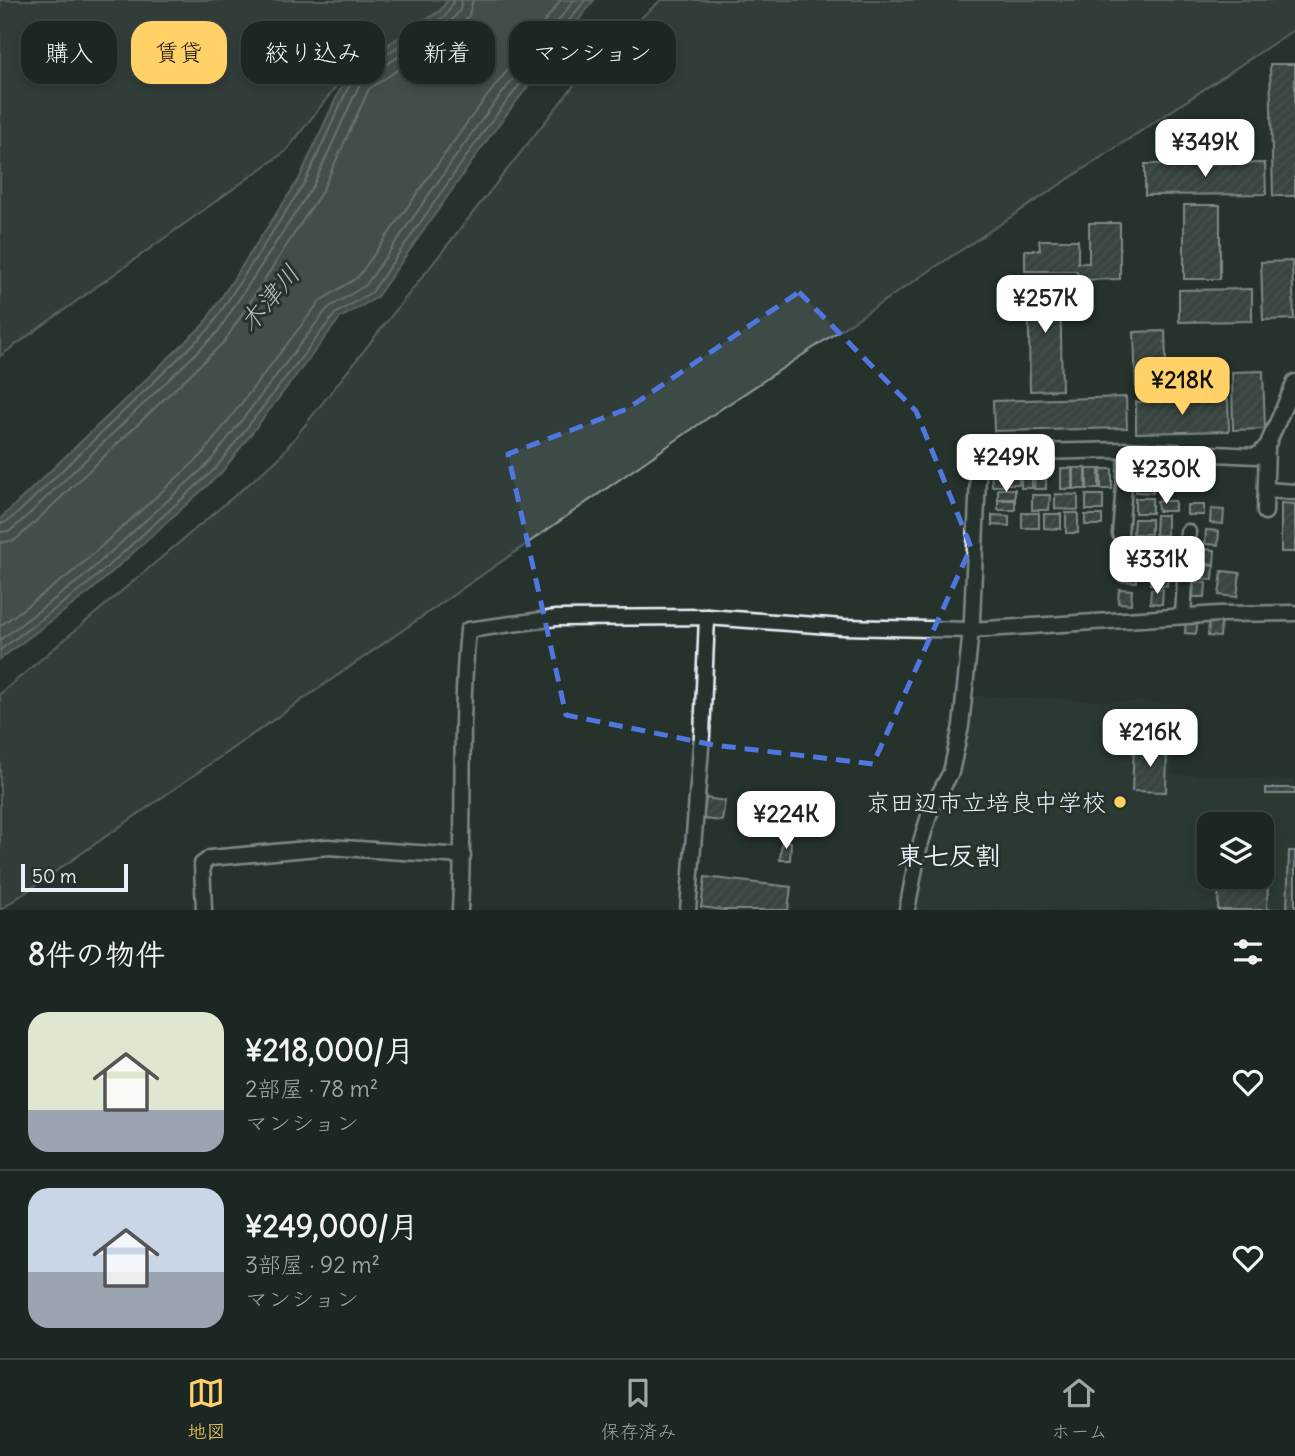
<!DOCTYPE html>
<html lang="ja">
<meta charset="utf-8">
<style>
:root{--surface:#1c2622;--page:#29322f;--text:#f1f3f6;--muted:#a0a5a5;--line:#3a4340;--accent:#ffd166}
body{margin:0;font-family:Delius,"Klee One",sans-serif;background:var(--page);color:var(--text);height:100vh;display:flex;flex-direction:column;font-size:26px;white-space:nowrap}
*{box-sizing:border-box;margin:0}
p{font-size:23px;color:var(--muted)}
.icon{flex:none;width:38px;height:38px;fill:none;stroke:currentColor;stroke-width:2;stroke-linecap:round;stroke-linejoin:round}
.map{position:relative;height:910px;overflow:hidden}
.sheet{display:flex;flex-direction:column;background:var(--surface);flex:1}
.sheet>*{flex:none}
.banner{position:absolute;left:21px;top:21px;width:700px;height:63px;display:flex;gap:14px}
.buttons{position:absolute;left:1197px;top:812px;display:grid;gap:14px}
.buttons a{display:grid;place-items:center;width:77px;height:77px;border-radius:14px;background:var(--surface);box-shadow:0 4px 10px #0003,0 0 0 2px var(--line);font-size:35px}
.scale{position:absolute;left:21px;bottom:18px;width:107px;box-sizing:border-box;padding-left:7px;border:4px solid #e8f1f8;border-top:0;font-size:19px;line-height:24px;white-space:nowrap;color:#e8f1f8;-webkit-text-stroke:5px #26332d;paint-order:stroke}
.price{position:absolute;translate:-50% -60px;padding:0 16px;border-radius:14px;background:#fff;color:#222;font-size:23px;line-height:46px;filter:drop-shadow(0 2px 4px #0008)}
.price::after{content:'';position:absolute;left:50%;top:42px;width:21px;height:16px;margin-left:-10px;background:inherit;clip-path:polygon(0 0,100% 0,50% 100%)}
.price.on{background:var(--accent);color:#111}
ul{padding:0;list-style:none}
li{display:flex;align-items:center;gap:21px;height:175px;padding:0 28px}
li+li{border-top:2px solid var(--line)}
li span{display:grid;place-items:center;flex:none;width:196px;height:140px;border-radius:21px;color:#555}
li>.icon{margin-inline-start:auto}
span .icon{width:84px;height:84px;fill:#fffc;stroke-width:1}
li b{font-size:30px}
h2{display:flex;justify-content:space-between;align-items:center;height:84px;padding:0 28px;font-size:30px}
.tag{padding:0 24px;border-radius:21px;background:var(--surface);box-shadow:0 4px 10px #0003,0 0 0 2px var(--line);font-size:24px;line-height:63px}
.tag.on{background:var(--accent);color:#111}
.menu{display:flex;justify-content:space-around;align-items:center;height:98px;border-top:2px solid var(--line);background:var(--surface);font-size:19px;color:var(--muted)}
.menu a{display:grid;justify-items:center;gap:4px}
.menu .on{color:var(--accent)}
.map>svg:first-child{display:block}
</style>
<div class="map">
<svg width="1295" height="910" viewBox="0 0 1295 910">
<defs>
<pattern id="building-hatch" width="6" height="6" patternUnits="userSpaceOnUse" patternTransform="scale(1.75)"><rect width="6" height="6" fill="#505c59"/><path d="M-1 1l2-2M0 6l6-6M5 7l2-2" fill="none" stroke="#697472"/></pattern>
</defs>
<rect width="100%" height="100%" fill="#26332d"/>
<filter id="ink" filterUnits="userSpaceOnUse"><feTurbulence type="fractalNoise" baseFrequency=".0143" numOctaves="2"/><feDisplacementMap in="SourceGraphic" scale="14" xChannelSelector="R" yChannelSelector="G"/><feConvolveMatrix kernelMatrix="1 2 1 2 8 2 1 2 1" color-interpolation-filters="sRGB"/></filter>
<g filter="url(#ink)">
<path fill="#333f3a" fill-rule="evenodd" d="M974 696 1182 704 1170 774 1295 780V910H912L924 849 960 767ZM1209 824H1262V877H1209Z"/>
<g fill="#3e4b47" stroke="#939ea0" stroke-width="2">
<path d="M0 0H448L440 11 349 70 286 151 0 356Z"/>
<path d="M661 0H1295V29L718 411 0 910V694L278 459 594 60Z"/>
</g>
<path fill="#636f6d" stroke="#98a3a5" stroke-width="2" d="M448 0H594L490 136 376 298 340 318 221 473 91 591 0 659V519L204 324 299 179 349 70 440 11Z"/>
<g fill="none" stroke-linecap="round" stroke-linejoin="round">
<g stroke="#b3bdc0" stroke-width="2">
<path d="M0 524 6 522 18 513 210 328 305 182 354 75 444 17 452 6 453 0"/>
<path d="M0 532 10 531 24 519 217 333 313 186 361 81 449 24 460 10 462 0"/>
<path d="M0 543 15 540 30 527 224 342 322 191 369 89 458 30 469 15 473 0"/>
<path d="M0 626 74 571 201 456 320 301 358 277 469 120 561 0"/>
<path d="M0 640 81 579 209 463 328 308 366 285 477 126 574 0"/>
<path d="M0 650 87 585 215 469 335 314 372 292 484 131 585 0"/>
</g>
</g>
<g fill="url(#building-hatch)" stroke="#e8f1f8" stroke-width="2">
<path d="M1270 64H1295V196H1273Z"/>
<path d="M1265 163 1266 194 1145 195V164Z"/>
<rect x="1184" y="205" width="36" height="74"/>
<path d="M1089 223H1120V279L1077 280V271H1025V250H1040L1039 240H1078V263H1089Z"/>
<path d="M1292 261 1294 319 1263 320 1261 262Z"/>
<path d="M1060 279 1062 390 1030 391 1028 280Z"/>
<path d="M1252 289V321L1179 322V290Z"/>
<path d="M1165 331 1167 389 1136 390 1134 332Z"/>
<path d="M1263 371 1265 429 1233 430 1232 372Z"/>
<path d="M1126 397 1127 428 994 431 993 401Z"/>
<path d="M1228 400 1229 431 1136 433V402Z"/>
<rect x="1138" y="459" width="17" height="15"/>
<path d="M991 465H1003V486H992Z"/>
<rect x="1005" y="468" width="14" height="16"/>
<rect x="1021" y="468" width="11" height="20"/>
<rect x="1061" y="468" width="11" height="21"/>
<rect x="1074" y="468" width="12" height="21"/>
<path d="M1035 469H1046V489H1034Z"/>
<rect x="1087" y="469" width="12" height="20"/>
<rect x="1101" y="469" width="11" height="20"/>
<path d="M1136 478H1153V493L1136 492Z"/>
<rect x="998" y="489" width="17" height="10"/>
<path d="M1055 494 1078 495V510L1055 509Z"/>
<path d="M1032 495H1050L1049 510H1032Z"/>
<rect x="1086" y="495" width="17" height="15"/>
<rect x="1135" y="498" width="17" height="15"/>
<rect x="998" y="500" width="17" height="10"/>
<path d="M1157 501H1175V511H1158Z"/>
<path d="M1281 503 1295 504V552H1281Z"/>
<rect x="1187" y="505" width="17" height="10"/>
<path d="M1211 509 1224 510 1223 524 1210 523Z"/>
<rect x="1022" y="513" width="17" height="15"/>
<rect x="1066" y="513" width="12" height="20"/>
<path d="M1044 514H1061V529L1044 528Z"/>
<path d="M992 515 1009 516V526L992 525Z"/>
<rect x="1085" y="515" width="17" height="10"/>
<path d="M1156 515H1167V535H1155Z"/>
<path d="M1134 519H1151V534H1133Z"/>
<path d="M1206 530 1219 531 1218 545 1205 544Z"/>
<rect x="1129" y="540" width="17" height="10"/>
<path d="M1153 542 1170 543 1168 570 1151 568Z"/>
<path d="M1203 549 1215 550 1214 564H1202Z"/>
<path d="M1121 554 1138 556 1136 582 1119 581Z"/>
<path d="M1201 565 1214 566 1213 580 1201 579Z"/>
<path d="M1151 570 1168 572 1167 586 1150 584Z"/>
<path d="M1222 571 1240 573 1237 597 1219 595Z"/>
<path d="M1194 582 1206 583 1205 597H1193Z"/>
<path d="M1119 589 1132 590 1131 604 1118 603Z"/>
<path d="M1151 589H1163L1162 604 1150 603Z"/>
<path d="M1186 619 1198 620 1196 634 1185 633Z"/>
<path d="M1209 622H1221L1220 637 1208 636Z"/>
<path d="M1134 745 1167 746 1166 792 1132 791Z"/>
<rect x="1266" y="788" width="29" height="6"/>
<path d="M706 798 725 801 722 821 703 819Z"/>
<path d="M782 841 791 842 790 860H780Z"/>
<path d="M1289 851H1295V910H1218L1219 877H1242V882L1268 883 1267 909 1287 910Z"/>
<path d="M705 877 791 887 788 910H723L701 907Z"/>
</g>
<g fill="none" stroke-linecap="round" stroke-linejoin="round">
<defs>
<g id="minor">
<path d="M1266 490 1295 492"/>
<path d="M1265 512 1267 446"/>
<path d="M1120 534 1127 450"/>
<path d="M1183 616 1188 532"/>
<path d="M204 910 202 864 210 858 328 847 463 856"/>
<path d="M460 910C465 817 459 723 468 630L556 618 707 617 843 627 970 630 1219 614 1295 613"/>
<path d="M688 910 702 735 707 617"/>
<path d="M907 910 918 852 931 809 951 772 961 726 972 620 979 453 1127 450 1257 456 1267 446 1295 382"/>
</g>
</defs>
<use href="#minor" stroke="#e8f1f8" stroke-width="19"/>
<use href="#minor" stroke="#26332d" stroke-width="14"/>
</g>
</g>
<path d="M0 0H1295V910H0ZM799 292 916 411 971 547 873 764 714 745 566 715 508 454 627 409Z" fill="#26332d" fill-opacity=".55" fill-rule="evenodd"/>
<path fill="none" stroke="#5077e0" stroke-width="5" stroke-dasharray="14 9" stroke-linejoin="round" d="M799 292 916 411 971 547 873 764 714 745 566 715 508 454 627 409Z"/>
<circle fill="#ffd166" stroke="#26332d" stroke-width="2.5" cx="1120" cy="802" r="7"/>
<g text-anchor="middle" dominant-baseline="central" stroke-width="6" stroke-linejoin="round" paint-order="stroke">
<g font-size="24" fill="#e8f1f8" stroke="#26332d" text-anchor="end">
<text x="1106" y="802">京田辺市立培良中学校</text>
</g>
<g font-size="26" font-style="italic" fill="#b3bdc0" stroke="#26332d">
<text transform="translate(269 298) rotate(-50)">木津川</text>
</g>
<g font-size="26" font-weight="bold" fill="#e8f1f8" stroke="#26332d">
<text x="949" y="855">東七反割</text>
</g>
</g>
</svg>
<div class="buttons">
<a><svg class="icon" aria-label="layers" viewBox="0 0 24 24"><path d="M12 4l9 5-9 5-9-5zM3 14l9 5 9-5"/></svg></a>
</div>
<div class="scale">50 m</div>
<b class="price" style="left:1205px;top:179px">¥349K</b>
<b class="price" style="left:1045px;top:335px">¥257K</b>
<b class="price on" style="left:1182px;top:417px">¥218K</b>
<b class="price" style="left:1006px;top:494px">¥249K</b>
<b class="price" style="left:1166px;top:506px">¥230K</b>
<b class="price" style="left:1157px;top:596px">¥331K</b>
<b class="price" style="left:1150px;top:769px">¥216K</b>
<b class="price" style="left:786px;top:851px">¥224K</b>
<div class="banner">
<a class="tag">購入</a>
<a class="tag on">賃貸</a>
<a class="tag">絞り込み</a>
<a class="tag">新着</a>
<a class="tag">マンション</a>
</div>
</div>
<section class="sheet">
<h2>8件の物件<svg class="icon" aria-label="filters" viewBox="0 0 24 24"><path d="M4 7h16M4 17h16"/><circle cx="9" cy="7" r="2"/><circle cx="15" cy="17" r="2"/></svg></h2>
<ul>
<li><span style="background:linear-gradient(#dfe7d0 70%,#9aa5b1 0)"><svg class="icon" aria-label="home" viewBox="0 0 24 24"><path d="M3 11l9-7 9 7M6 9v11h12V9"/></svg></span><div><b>¥218,000/月</b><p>2部屋 · 78 m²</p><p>マンション</p></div><svg class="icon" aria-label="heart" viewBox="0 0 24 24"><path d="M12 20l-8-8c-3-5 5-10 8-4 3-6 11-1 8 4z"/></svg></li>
<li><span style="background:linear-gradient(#c9d6e8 60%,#9aa5b1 0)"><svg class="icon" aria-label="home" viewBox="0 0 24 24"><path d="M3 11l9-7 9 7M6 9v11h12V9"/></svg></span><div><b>¥249,000/月</b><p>3部屋 · 92 m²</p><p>マンション</p></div><svg class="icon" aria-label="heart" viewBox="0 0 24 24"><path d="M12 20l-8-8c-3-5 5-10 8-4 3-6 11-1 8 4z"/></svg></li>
</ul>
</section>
<nav class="menu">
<a class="on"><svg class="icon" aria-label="map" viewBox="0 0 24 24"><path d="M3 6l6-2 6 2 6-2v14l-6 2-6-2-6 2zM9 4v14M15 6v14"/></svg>地図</a>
<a><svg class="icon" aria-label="saved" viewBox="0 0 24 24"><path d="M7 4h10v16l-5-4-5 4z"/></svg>保存済み</a>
<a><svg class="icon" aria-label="home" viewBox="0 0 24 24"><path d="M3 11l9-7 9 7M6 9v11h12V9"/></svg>ホーム</a>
</nav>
